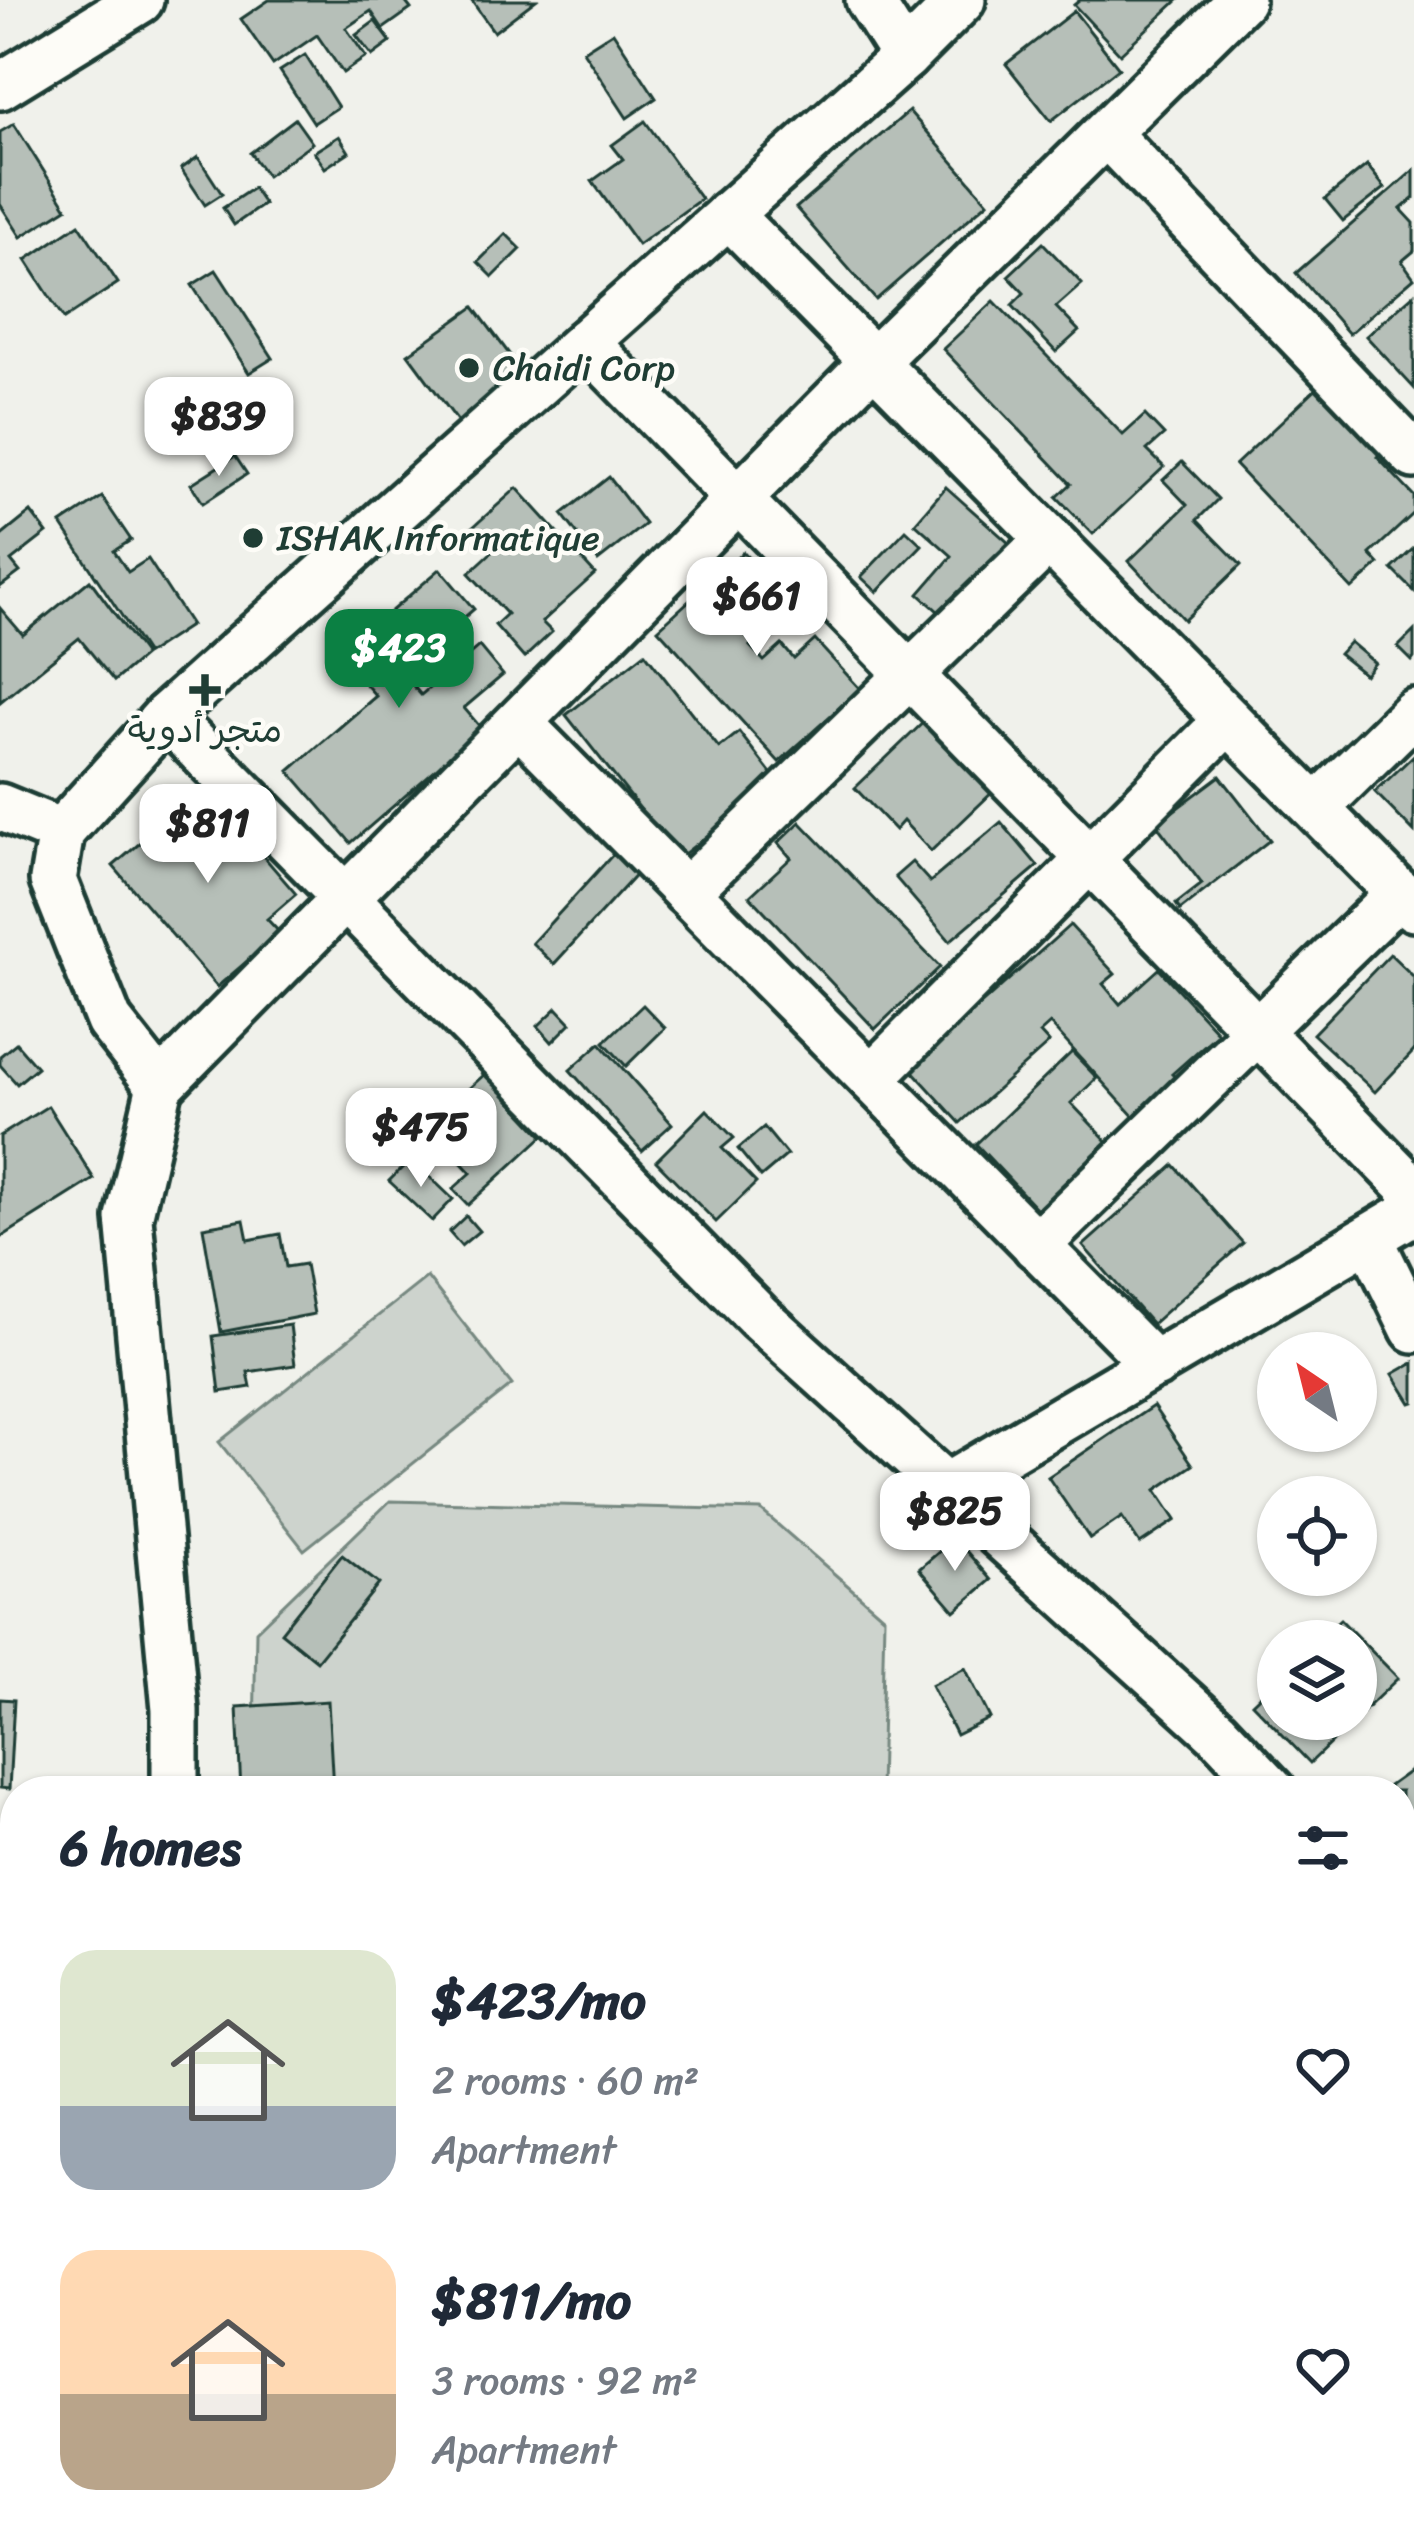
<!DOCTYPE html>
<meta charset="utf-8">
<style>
:root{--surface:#fff;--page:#f2f2f3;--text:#1f2937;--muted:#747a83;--accent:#0b8043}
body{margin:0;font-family:Sriracha,"Playpen Sans Arabic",sans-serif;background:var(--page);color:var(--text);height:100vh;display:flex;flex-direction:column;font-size:45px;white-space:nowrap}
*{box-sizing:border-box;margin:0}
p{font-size:39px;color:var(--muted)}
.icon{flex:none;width:66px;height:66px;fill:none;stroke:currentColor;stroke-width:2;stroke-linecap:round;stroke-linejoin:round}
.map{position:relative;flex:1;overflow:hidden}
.sheet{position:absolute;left:0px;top:1776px;width:1416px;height:768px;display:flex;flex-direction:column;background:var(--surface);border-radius:48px 48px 0 0;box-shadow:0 3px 9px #0004}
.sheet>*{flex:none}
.needle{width:78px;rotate:325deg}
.tools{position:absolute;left:1257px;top:1332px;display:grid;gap:24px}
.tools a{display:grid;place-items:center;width:120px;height:120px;border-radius:50%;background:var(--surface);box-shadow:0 3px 9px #0004;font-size:60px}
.price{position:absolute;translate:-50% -102px;padding:0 27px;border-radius:24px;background:#fff;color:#222;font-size:39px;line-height:78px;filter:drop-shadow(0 3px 6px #0008)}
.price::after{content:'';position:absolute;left:50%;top:72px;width:36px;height:27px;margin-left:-18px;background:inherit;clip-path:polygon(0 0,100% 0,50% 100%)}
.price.current{background:var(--accent);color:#fff}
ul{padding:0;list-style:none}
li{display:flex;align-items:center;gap:36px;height:300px;padding:0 60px}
li span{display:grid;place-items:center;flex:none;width:336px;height:240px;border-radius:36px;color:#555}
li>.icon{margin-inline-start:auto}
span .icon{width:144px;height:144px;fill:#fffc;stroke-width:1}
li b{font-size:51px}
h2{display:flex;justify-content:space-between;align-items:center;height:144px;padding:0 60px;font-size:51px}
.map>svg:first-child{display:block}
</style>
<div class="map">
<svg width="1414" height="2544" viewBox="0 0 1414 2544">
<rect width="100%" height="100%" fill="#f0f1eb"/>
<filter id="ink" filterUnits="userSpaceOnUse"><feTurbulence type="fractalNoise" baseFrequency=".00833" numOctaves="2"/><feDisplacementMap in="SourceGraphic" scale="24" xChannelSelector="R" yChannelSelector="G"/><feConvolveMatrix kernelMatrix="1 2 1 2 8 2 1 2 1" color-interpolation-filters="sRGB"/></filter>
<g filter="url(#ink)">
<g fill="#cdd3cd" stroke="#768880" stroke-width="3">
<path d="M427 1277 512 1385 304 1550 219 1442Z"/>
<path d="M390 1501 761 1510 884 1617 880 1791H253L256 1631Z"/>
<path d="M403 2529H449L514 2544H399Z"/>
</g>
<g fill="#b6bfb8" stroke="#1f3d34" stroke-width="3">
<path d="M269 0H404L411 9 383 29 371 11 346 28 366 57 343 73 317 35 273 65 241 19Z"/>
<path d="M471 0H536L494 32Z"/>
<path d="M1080 0H1178L1120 54 1074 5Z"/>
<path d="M1074 11 1119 68 1051 121 1006 64Z"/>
<path d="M375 21 391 42 372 56 356 35Z"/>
<path d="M613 32 656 98 627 118 583 51Z"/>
<path d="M305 55 338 107 314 123 280 71Z"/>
<path d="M909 111 988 202 876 300 796 208Z"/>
<path d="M295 119 312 143 267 176 250 153Z"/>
<path d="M645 121 701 199 638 245 592 181 623 159 612 145Z"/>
<path d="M14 124 67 208 21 237 0 204V132Z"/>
<path d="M339 136 349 152 325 168 314 152Z"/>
<path d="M198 157 222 194 205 205 181 169Z"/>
<path d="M1367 165 1385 188 1343 221 1325 199Z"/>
<path d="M1414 170V198L1401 209 1414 223V251L1402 261 1414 278 1349 334 1296 273Z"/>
<path d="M253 188 264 204 234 225 223 208Z"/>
<path d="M79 224 118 283 64 319 26 260Z"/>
<path d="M506 234 521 249 493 277 478 262Z"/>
<path d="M1043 243 1082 284 1056 307 1079 331 1056 352 1012 305 1024 293 1008 276Z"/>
<path d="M216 270 273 358 249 373 192 285Z"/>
<path d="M1414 294V388L1366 336Z"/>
<path d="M994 301 1123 435 1145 415 1164 435 1147 450 1164 467 1093 534 1057 497 1071 484 943 349Z"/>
<path d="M474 307 530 382 464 430 408 354Z"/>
<path d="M1322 383 1384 449 1377 457 1414 496V513L1370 554 1379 564 1352 589 1235 465Z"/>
<path d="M235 456 247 474 203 503 191 484Z"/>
<path d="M1182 462 1218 499 1197 520 1241 565 1184 620 1129 561 1187 505 1163 480Z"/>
<path d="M609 477 645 524 598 561 562 514Z"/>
<path d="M946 487 1011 545 947 619 919 594 952 556 915 523Z"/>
<path d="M517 488 595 574 542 622 552 632 524 658 495 625 507 614 469 573 493 551 472 528Z"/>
<path d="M102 497 131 540 114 551 128 572 148 559 191 625 147 654 61 524Z"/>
<path d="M31 512 47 533 11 561 20 572 0 587V537Z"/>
<path d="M906 530 922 545 877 592 861 577Z"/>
<path d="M1414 548V591L1392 569Z"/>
<path d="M743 552 793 607 750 646 764 661 782 645 794 659 815 640 860 689 779 762 658 629Z"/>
<path d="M440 569 474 609 445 634 459 649 414 687 421 695 479 646 503 675 464 708 482 729 351 843 289 771 376 696 340 655Z"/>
<path d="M90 580 145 655 114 681 79 638 0 702V608L23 635Z"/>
<path d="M1414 631V658L1412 661 1398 647Z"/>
<path d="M1350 642 1375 663 1365 675 1339 654Z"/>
<path d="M645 653 719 748 739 732 777 781 679 858 566 715Z"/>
<path d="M932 714 1000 785 931 851 903 821 895 830 855 788Z"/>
<path d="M1414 755V832L1375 792Z"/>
<path d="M1220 776 1270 840 1180 910 1176 904 1202 884 1156 824Z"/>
<path d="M205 788 296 894 267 919 280 933 217 987 113 866Z"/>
<path d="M800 822 940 967 875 1029 750 896 791 858 778 843Z"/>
<path d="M1001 822 1038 866 950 941 895 877 912 862 930 882Z"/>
<path d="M618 849 641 869 554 964 532 943Z"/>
<path d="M1070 925 1115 974 1103 984 1120 1004 1159 969 1218 1033 1172 1074 1178 1080 1135 1118 1050 1024 1040 1033 1049 1043 960 1123 910 1068Z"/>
<path d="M1390 954 1414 977V1051L1375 1092 1313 1034Z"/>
<path d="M643 1005 665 1028 626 1066 604 1042Z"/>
<path d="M557 1008 571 1023 552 1042 538 1026Z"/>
<path d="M16 1043 37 1067 17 1084 0 1065V1056Z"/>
<path d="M600 1043 672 1124 642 1151 570 1070Z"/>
<path d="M1072 1052 1097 1078 1071 1103 1110 1144 1039 1211 976 1144Z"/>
<path d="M485 1074 543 1136 468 1205 453 1189 471 1173 427 1126Z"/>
<path d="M48 1106 94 1179 0 1238V1136Z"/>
<path d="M707 1110 734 1138 722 1148 756 1183 716 1222 656 1161Z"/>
<path d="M764 1127 787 1155 761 1177 738 1149Z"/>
<path d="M411 1159 453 1199 432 1221 389 1181Z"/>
<path d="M1174 1165 1243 1243 1152 1324 1083 1246Z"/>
<path d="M466 1216 479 1231 461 1246 449 1232Z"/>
<path d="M244 1220 248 1240 280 1234 286 1267 305 1264 314 1314 221 1332 203 1227Z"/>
<path d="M290 1325 295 1365 248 1372 251 1387 220 1392 213 1336Z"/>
<path d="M1414 1362V1402L1411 1403 1393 1374Z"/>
<path d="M1153 1406 1193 1465 1156 1490 1176 1520 1140 1544 1122 1517 1090 1539 1048 1477Z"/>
<path d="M955 1538 991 1580 955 1611 919 1569Z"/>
<path d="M342 1555 379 1584 317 1661 281 1632Z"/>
<path d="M1340 1619 1398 1678 1310 1763 1252 1703 1278 1678V1719H1356V1641H1316Z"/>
<path d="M965 1668 990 1718 956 1735 931 1685Z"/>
<path d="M0 1699 14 1700 9 1789 0 1788Z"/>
<path d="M328 1701 333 1790 241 1791 237 1707Z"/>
<path d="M1414 1768V1860L1401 1869V1791H1382Z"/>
<rect x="0" y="1878" width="15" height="325"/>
<path d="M1414 2062V2172L1408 2176 1401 2166V2072Z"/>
<path d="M1414 2271V2388L1401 2390V2291L1406 2290 1404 2272Z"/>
<path d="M345 2529H387L384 2544H342Z"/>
<path d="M1414 2537V2544H1349Z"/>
</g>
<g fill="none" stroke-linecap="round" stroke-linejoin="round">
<defs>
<g id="minor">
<path d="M905 57 962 0"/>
<path d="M0 86 140 0"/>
<path d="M1107 134 1414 455"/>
<path d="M728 214 1414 908"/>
<path d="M585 342 1414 1191"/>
<path d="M166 716 760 1318 1217 1732 1273 1791"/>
<path d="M520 724 1155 1365"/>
<path d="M0 807 61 832 53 880 109 1021 160 1086 129 1218 175 1710V1791"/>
<path d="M1316 808 1414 712"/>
<path d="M61 832 166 716 905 57 869 0"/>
<path d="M686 892 1049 539"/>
<path d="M871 1078 1228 720"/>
<path d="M160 1086 873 362 1241 0"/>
<path d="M1371 1241 1414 1329"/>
<path d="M1036 1246 1400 893"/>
<path d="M946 1487 1414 1211"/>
<path d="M1401 1955 1414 1974"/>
<path d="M1401 2432H1414"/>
<path d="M0 2460 15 2444"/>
<path d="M134 2544 139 2529"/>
</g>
</defs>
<use href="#minor" stroke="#1f3d34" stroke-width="54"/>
<use href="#minor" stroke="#fdfcf7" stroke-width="45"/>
</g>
</g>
<g fill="#1f3d34" stroke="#fdfcf7" stroke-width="4.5">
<circle cx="469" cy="368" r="12"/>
<circle cx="253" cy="538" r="12"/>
<path d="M199 672h12v12h12v12h-12v12h-12v-12h-12v-12h12z"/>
</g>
<g text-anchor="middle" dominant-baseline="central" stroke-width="9" stroke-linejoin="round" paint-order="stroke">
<g font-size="36" fill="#1f3d34" stroke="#fdfcf7" text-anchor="start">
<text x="493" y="368">Chaidi Corp</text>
<text x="277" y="538">ISHAK Informatique</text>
<text x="205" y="730" text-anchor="middle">متجر أدوية</text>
</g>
</g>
</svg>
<div class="tools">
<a><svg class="needle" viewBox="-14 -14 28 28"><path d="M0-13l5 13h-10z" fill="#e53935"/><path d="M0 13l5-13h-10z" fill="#747a83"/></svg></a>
<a><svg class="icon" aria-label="locate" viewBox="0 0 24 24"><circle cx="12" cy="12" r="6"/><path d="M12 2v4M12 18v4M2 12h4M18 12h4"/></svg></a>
<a><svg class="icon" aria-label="layers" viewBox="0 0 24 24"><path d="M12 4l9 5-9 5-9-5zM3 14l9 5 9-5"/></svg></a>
</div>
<b class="price" style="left:219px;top:479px">$839</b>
<b class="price" style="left:757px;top:659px">$661</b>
<b class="price current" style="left:399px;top:711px">$423</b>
<b class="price" style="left:208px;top:886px">$811</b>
<b class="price" style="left:421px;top:1190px">$475</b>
<b class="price" style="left:955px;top:1574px">$825</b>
<section class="sheet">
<h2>6 homes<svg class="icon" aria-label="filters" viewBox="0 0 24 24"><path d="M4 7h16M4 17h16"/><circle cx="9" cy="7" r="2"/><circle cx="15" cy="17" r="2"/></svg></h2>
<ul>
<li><span style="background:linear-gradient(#dfe7d0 65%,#9aa5b1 0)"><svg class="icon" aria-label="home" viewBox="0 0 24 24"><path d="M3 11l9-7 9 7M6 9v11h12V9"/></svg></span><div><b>$423/mo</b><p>2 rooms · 60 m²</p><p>Apartment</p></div><svg class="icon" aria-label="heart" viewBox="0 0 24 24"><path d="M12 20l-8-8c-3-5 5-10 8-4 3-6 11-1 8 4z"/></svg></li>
<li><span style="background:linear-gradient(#ffd9b3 60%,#b9a48a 0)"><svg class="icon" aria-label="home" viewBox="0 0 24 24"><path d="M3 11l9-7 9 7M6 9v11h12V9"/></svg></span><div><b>$811/mo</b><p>3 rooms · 92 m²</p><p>Apartment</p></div><svg class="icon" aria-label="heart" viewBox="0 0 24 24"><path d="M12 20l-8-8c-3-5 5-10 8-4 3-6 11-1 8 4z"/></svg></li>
</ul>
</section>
</div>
